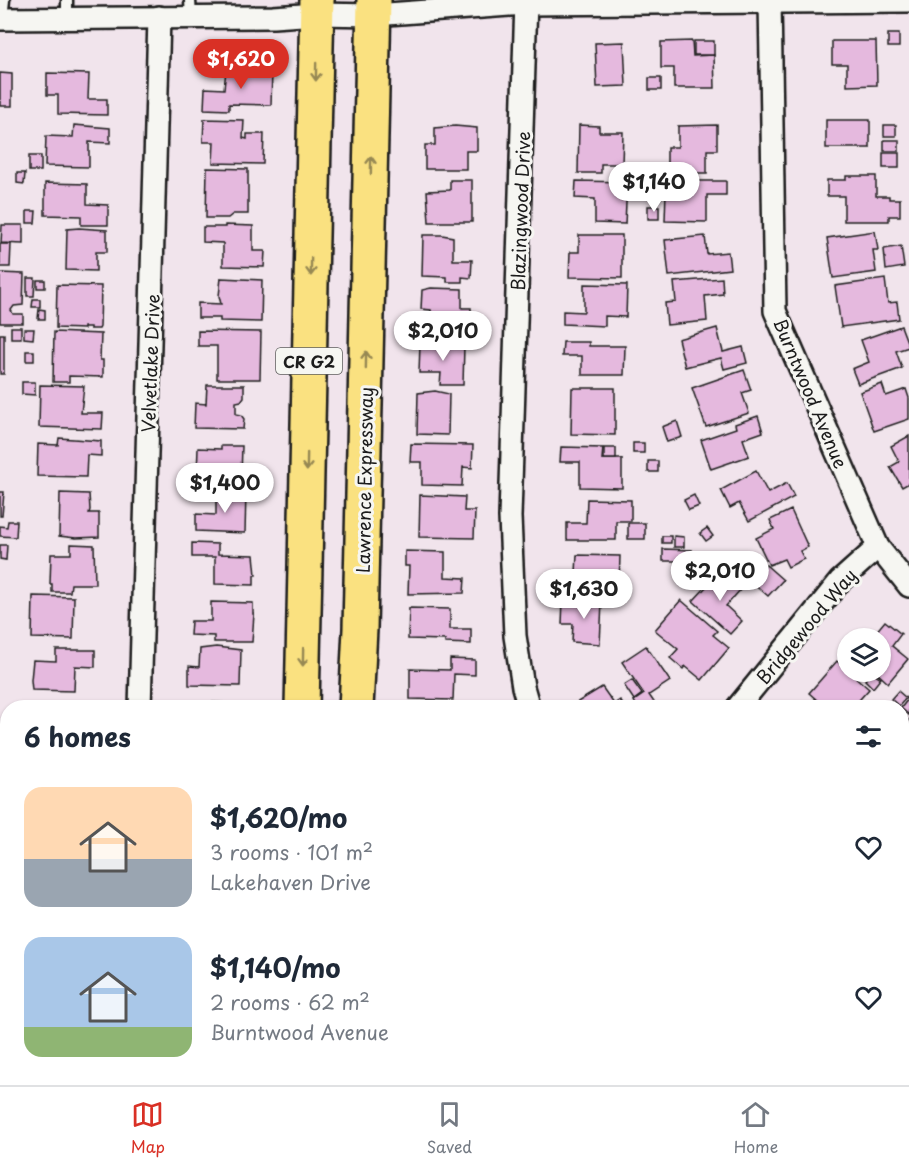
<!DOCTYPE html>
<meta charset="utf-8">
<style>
:root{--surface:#fff;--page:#f6f6f7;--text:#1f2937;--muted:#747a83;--line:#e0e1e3;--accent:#d93025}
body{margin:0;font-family:"Playpen Sans",sans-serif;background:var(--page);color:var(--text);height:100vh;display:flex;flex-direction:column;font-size:22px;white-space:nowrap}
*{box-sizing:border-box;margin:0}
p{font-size:20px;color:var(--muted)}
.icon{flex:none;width:33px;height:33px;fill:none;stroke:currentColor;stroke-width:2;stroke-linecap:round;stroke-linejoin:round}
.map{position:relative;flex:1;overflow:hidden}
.drawer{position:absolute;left:0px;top:700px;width:909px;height:386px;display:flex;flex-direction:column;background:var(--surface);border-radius:24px 24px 0 0;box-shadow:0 2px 4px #0004}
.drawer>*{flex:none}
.controls{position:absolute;left:837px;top:628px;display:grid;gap:12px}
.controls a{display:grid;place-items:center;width:54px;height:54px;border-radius:50%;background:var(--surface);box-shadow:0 2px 4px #0004;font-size:30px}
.price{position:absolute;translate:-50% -51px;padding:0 14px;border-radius:21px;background:#fff;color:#222;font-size:20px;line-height:39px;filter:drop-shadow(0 2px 3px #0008)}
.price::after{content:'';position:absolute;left:50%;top:36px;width:18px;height:14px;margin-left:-9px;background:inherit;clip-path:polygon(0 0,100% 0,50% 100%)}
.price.selected{background:var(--accent);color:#fff}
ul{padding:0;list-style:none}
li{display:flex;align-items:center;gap:18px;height:150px;padding:0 24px}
li span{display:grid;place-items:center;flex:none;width:168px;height:120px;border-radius:18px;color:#555}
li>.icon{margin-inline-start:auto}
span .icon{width:72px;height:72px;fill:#fffc;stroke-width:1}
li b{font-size:26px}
h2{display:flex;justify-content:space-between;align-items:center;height:72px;padding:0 24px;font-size:26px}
.dock{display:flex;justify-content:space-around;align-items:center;height:84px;border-top:2px solid var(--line);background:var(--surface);font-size:16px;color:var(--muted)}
.dock a{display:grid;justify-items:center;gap:3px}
.dock .selected{color:var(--accent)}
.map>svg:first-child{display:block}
</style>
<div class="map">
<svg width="909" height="1085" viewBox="0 0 909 1085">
<rect width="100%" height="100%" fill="#f1e4ec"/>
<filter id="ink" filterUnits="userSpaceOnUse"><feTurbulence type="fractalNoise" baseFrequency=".0167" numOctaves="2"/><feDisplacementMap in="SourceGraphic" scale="12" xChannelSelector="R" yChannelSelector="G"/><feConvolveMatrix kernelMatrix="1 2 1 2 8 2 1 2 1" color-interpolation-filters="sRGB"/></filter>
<g filter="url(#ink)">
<g fill="#e5b9de" stroke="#1c1c1c" stroke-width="1.5">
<rect x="888" y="34" width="11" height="13"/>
<path d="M692 41 693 56 714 55 715 88H674V68H661V42Z"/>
<rect x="694" y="41" width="20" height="14"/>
<path d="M832 41H876L877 85 847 86V64H832Z"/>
<path d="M624 42 626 86 597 87 595 43Z"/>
<path d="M226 70 272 71 271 105 229 104V110L204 109 205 88 224 89Z"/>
<path d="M0 73 12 74V106H0Z"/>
<path d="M47 73 89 74 88 99H107V115L58 114V95H47Z"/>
<rect x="649" y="78" width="12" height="12"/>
<path d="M204 119 244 120 243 138 247 139V134H264L263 164 213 163 214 142H203Z"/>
<rect x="826" y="120" width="44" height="28"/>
<path d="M74 125 110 128V143L89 142V167L45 166 46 136 73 137Z"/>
<path d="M579 125 599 126V132H623L622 164H601V173H578Z"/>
<path d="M717 125V150H707V173H678V168H667V147H678V126Z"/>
<rect x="884" y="125" width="12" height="11"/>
<path d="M455 126 477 128V151H466V169H425V145H435V128Z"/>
<rect x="884" y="140" width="15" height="11"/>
<rect x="883" y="153" width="16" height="15"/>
<rect x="29" y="156" width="12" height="15"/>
<path d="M207 168 248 169V214H233L228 218H206Z"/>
<path d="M17 173H25L24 184 17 183Z"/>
<path d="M846 176H876V196H889V199H900V216H889V221H844V196H827V180H846Z"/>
<path d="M450 180H472V222H429L427 191 450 190Z"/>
<path d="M576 181 627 182 625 224 595 223V199L575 198Z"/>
<path d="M681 181H726V195H707V222L665 221 666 191H681Z"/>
<path d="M45 183 87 184V204L108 205V225H81V216L45 215Z"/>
<rect x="648" y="206" width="11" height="13"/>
<path d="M27 211H36L35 223H27Z"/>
<path d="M2 225H23V244L1 243Z"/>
<path d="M225 225 253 226V251H265L264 267 223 266V243L203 242V227H225Z"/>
<path d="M79 228 107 230V252H96V271L66 270 67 229Z"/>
<path d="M875 231 878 250H873L876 272 833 278 827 238Z"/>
<path d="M423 235H442L453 237V260H472L471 278 462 277V282H447V277L422 276Z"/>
<path d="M579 235H622V278L569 277 570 252H579Z"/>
<path d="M705 236 707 254 728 252 730 269 669 276 665 240Z"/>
<path d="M0 244H11L10 267H0Z"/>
<path d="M901 246 904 267 886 270 884 249Z"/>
<path d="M0 273 24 274 23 305 14 306 11 310 13 314H23V323H0Z"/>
<path d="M27 278H35L34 296H27Z"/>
<path d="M221 278 262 280 261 322 220 321V318H198V303L221 304 219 296Z"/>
<path d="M722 278 723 294 705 296 707 321 667 325 665 303 676 302 674 282Z"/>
<path d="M885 279 888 303 897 302 899 319 841 327 835 286Z"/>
<rect x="37" y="280" width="8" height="8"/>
<path d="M584 284 627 285 626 317 605 316V326L563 324V311L584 312Z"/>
<path d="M57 285 101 286 100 327 99 329H90V327H84V329L56 328Z"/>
<path d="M431 288 462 289V308H471V337L405 335 406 321H431V310L421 309 422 290Z"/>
<path d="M33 299H40V307H32Z"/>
<path d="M39 309 45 310V319H38Z"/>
<path d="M901 326 909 347 896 351 902 368 858 384 852 369 869 362 861 340Z"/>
<rect x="11" y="327" width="10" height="11"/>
<path d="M717 328 723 352 743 347 747 363 724 369 721 358 685 367 678 339Z"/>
<path d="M24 329H34L33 339 24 338Z"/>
<path d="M198 331 261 332 260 379H217V346H198Z"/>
<path d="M54 332 101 334 100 360H103V377L69 376V382H53Z"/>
<rect x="0" y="334" width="4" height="40"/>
<path d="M563 342H589V346H625L624 375H582V356H562Z"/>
<path d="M420 344 464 345 463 385H440L441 373H419Z"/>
<rect x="26" y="351" width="8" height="10"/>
<path d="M744 370 751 390 742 393 749 413 706 427 692 388Z"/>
<path d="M22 382H35V395L22 394Z"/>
<path d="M882 384 886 396 906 389 909 398V419L874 431 860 392Z"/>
<path d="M40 385 84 386 81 413H103L102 429 39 427Z"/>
<path d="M207 385H244V397L241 401 236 402V414L241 415 244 419 243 429 194 428 195 403 206 404Z"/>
<path d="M572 388H615V435L571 434Z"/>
<path d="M435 391 449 394 448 435 417 434 418 393Z"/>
<path d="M758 416 763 432 743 439 749 456 711 469 701 440 736 428 735 424Z"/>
<path d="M677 421 682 437 667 442 662 427Z"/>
<path d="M909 436V483L902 487 890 467 899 462 891 446Z"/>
<path d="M59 438 101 441V456L87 455 86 477 37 476 38 444 58 445Z"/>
<rect x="633" y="443" width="11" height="10"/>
<path d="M411 444 473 445 472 468 463 467 462 486 422 485V462H410Z"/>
<path d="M221 446H242L241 477 197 476 198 448 221 449Z"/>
<path d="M561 447 603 448 602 459H622V488L580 487V462H560Z"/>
<rect x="604" y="448" width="12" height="11"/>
<rect x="648" y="461" width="10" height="11"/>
<path d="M756 471 768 493 787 483 794 497 749 521 739 503 730 508 721 490Z"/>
<path d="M227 490 246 492 245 533 196 531V514L216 515V500L213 494 216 491Z"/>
<path d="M0 492H4L2 516H0Z"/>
<path d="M60 493 89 494 90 510 89 513H99V537L76 538 59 536Z"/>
<path d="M420 495 465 497 464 511H475L474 538 419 537Z"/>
<path d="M694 495 699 506 689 510 684 500Z"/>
<path d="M587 499 631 500V521H616V540H567V523H586Z"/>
<path d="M791 510 808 547 800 551 804 559 788 567 784 559 769 565 756 538 774 529 770 520Z"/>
<path d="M8 521H17L16 537 0 536V526L7 527Z"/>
<rect x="628" y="523" width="17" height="16"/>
<path d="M707 528 713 536 706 541 700 533Z"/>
<rect x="662" y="536" width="9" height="7"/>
<path d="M674 536 684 537V547H674Z"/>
<path d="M192 543 218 544V554L254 555 256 575H254V585L215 584V557H192Z"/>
<path d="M71 544 94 545 95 584H71L70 592H52V584H50L51 554H71Z"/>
<path d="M0 545H7L6 560 0 559Z"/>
<path d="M663 549 692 550 691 561H663Z"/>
<path d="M405 551 445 552V577L465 578 464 593 408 594 409 566H405Z"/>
<path d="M577 555 620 556 619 585H597V589L554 587 555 572 576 573Z"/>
<path d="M766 565 783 580 768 596 751 581Z"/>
<path d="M721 571 741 589 726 606 742 621 730 634 693 601Z"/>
<path d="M33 596 74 597 73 639 32 638Z"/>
<path d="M563 600 602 602 600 644 572 642 573 624H562Z"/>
<path d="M681 600 717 631 713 635 729 648 702 680 685 666 683 669 670 658 678 649 655 630Z"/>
<path d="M211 602 253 603V614H254L252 642H214V636L190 635 191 621H211Z"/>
<path d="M409 608 450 609V629H471V644L445 643V640L408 639Z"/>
<path d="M885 621 901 634 892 646 908 659 888 683 876 672H880V639H870Z"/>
<path d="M646 646 670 681 649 695 658 708H638L634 701 644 694 622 662Z"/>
<path d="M216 647 241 650 240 686 189 685V666L199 667 200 649Z"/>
<path d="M56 650H95V667L75 666 74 691 32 690 31 680 33 660 56 661Z"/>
<path d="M450 659 475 660V675L454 674 453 700 410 699V669L450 670Z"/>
<path d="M837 661 869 689 852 708H826L809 693Z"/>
<path d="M872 672 881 678 873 688 865 680Z"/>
<path d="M632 680 642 694 634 700 624 685Z"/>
<path d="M602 687 614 704 620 700 625 708H579L576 703Z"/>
<path d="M898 691 906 698 899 706 891 699Z"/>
<path d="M908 699 909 700V715L901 708Z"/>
<path d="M193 702 235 703V708H192Z"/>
<path d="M902 714 909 721 902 730Z"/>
<path d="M8 715V760L4 716Z"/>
<path d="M909 732V779L902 772V741Z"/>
<path d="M902 790 909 796V815L902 809Z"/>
<path d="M8 888V926L6 927 0 908V890Z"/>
<path d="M0 921 8 947V954L0 956Z"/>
<path d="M909 961V1026L902 1018V976L908 971 904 966Z"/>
<path d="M8 994V1047L0 1052V999Z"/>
<path d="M523 1078H534L535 1085H525Z"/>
<path d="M567 1078H587L569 1083Z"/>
<path d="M617 1078H637L638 1085H593Z"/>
<path d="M752 1078H802L804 1084 755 1085Z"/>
</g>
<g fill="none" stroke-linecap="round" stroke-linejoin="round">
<defs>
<g id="service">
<path d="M67 0V18"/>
<path d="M190 0 191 18"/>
<path d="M2 19 4 0"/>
</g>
<g id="minor">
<path d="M526 0 510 517 515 636 523 687 529 708"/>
<path d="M770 0 775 311 878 547 909 586"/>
<path d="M0 19 273 17 317 14 374 15 525 4 909 1"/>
<path d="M140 708 159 17"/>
<path d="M737 708 840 581 878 547"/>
<path d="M0 842 8 841"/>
<path d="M691 1078 693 1085"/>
<path d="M62 1085 71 1078"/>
</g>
<path id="tertiary" d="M473 1078V1085"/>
<g id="trunk">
<path d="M302 708 317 0"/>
<path d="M356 708 360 629 374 0"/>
<path d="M341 1085V1078"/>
</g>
<path id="motorway" d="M281 1085 282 1078"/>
</defs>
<use href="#service" stroke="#1c1c1c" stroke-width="15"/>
<use href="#minor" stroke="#1c1c1c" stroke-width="26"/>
<use href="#tertiary" stroke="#1c1c1c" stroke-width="30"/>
<use href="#trunk" stroke="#1c1c1c" stroke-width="38"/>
<use href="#motorway" stroke="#1c1c1c" stroke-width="38"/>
<use href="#service" stroke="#f6f6f2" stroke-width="10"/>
<use href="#minor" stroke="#f6f6f2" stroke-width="21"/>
<use href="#tertiary" stroke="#f6f6f2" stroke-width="26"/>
<use href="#trunk" stroke="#fae180" stroke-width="33"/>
<use href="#motorway" stroke="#fae180" stroke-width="33"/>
</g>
<defs><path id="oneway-shaft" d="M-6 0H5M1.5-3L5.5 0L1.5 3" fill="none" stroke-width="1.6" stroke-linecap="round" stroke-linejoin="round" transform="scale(1.5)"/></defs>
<g stroke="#968853">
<use href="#oneway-shaft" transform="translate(316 72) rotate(91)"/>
<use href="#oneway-shaft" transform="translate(371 165) rotate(-89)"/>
<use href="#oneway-shaft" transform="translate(311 267) rotate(91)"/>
<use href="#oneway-shaft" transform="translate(366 360) rotate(-89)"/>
<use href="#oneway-shaft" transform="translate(307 462) rotate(91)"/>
<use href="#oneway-shaft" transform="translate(303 657) rotate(91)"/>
</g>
</g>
<g text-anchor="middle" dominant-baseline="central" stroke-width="6" stroke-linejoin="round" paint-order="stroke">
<rect fill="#f6f6f2" stroke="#5d5d5c" stroke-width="1.5" x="276" y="348" width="66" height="26" rx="4.5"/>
<g font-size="16" font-weight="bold" fill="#1c1c1c">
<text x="309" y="361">CR G2</text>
</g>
<g font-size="18" fill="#1c1c1c" stroke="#f6f6f2">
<text transform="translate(520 211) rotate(-88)">Blazingwood Drive</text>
<text transform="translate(150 363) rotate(-88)">Velvetlake Drive</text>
<text transform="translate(811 393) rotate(67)">Burntwood Avenue</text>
<text transform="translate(364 480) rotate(-89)">Lawrence Expressway</text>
<text transform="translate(806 626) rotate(-50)">Bridgewood Way</text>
</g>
</g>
</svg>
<div class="controls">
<a><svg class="icon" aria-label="layers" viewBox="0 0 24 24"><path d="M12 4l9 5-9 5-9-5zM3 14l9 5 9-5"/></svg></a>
</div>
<b class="price selected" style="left:241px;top:90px">$1,620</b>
<b class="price" style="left:654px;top:213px">$1,140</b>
<b class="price" style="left:443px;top:362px">$2,010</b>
<b class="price" style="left:225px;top:514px">$1,400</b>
<b class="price" style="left:720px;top:602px">$2,010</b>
<b class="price" style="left:584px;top:620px">$1,630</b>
<section class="drawer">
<h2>6 homes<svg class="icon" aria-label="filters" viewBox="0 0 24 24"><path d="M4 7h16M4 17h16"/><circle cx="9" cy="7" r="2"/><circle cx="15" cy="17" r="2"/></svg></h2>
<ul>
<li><span style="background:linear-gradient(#ffd9b3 60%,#9aa5b1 0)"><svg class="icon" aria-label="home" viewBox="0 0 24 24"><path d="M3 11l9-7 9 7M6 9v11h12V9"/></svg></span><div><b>$1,620/mo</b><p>3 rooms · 101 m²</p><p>Lakehaven Drive</p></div><svg class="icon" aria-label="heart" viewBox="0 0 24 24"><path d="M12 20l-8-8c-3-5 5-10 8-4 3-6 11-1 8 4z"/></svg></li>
<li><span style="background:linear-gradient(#a9c7e8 75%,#8fb573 0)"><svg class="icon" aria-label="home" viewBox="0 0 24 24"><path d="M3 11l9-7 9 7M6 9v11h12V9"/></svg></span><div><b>$1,140/mo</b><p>2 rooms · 62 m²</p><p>Burntwood Avenue</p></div><svg class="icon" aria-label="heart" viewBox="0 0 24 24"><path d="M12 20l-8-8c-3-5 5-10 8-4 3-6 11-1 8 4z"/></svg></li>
</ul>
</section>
</div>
<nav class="dock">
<a class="selected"><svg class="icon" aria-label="map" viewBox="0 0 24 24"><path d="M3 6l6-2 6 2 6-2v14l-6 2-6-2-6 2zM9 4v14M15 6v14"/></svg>Map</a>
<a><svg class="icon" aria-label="saved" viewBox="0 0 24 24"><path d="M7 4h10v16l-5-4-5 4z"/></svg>Saved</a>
<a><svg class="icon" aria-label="home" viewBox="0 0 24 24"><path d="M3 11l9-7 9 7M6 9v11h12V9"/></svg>Home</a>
</nav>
